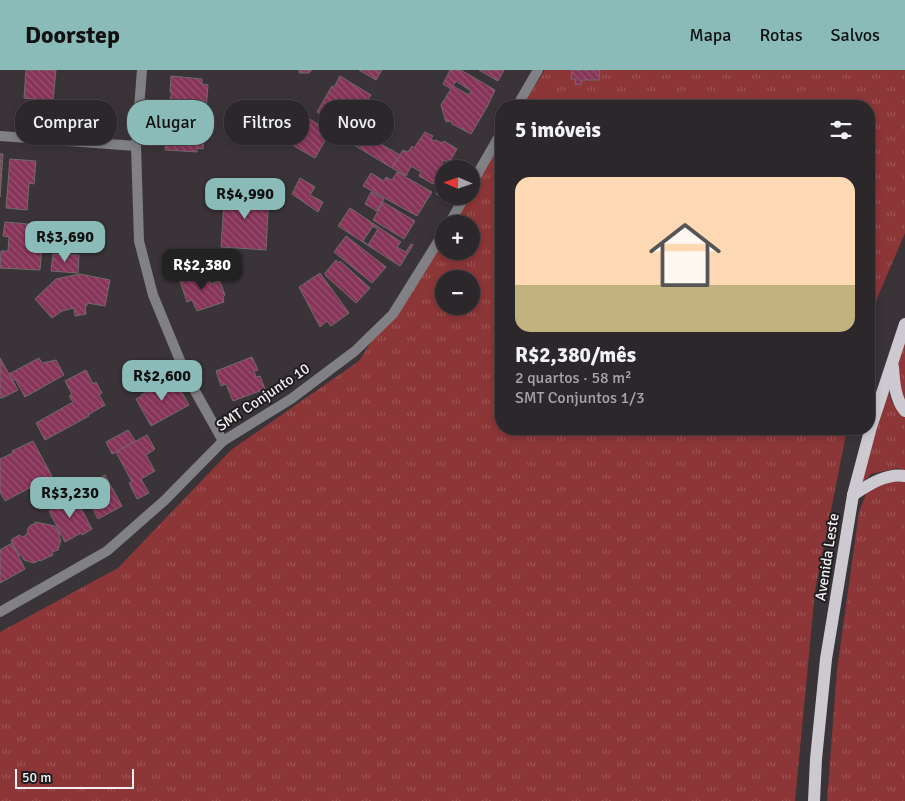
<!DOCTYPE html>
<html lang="pt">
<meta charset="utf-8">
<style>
:root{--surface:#2c272b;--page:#383337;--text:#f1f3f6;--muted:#a6a5a9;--line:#484447;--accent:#8bbbb9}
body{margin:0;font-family:Signika,sans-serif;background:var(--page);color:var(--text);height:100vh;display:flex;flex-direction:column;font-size:19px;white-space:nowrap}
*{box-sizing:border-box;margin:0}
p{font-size:16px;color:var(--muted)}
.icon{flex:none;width:28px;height:28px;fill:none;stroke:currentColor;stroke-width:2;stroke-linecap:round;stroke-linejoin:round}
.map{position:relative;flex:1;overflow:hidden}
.sheet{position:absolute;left:495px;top:30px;width:380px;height:335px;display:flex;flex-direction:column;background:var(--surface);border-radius:20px;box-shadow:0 2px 8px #0003,0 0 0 1px var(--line)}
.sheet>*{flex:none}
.banner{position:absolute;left:15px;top:30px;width:405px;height:45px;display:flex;gap:10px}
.needle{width:32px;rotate:272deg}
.controls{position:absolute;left:435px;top:90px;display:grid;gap:10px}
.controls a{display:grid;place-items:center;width:45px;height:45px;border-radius:50%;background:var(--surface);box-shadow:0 2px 8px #0003,0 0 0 1px var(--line);font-size:25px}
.scale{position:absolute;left:15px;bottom:12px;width:119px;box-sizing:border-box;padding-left:5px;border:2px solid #f3eff2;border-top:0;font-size:14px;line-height:18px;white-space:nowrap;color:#f3eff2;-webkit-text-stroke:4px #1f1d1f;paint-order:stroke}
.price{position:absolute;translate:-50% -42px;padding:0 11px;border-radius:10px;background:var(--accent);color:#111;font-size:16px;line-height:32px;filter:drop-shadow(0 1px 2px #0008)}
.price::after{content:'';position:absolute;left:50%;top:30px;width:15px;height:11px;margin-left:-8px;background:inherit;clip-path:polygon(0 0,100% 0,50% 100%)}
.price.active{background:#222;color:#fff}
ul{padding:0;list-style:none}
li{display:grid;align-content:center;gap:10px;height:265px;padding:0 20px}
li+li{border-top:1px solid var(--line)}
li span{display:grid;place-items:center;height:155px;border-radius:15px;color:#555}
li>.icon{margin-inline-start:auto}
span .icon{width:90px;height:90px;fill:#fffc;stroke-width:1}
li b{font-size:21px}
h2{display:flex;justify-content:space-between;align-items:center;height:60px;padding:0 20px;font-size:21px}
.chip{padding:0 18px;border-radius:20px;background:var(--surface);box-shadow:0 2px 8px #0003,0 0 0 1px var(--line);font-size:18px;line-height:45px}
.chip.active{background:var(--accent);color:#111}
header{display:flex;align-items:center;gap:30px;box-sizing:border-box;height:70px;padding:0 25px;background:var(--accent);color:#111}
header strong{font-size:24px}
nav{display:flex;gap:28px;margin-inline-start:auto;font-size:18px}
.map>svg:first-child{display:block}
</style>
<header>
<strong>Doorstep</strong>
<nav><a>Mapa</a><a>Rotas</a><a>Salvos</a></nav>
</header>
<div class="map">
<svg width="905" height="731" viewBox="0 0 905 731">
<defs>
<pattern id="grass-tufts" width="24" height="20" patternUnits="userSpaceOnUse" patternTransform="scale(1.25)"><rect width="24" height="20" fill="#8c3637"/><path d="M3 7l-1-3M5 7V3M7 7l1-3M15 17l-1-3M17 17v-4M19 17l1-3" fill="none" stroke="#9d5354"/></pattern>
<pattern id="building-back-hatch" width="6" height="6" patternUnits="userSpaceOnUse" patternTransform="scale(1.25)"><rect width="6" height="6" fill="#863458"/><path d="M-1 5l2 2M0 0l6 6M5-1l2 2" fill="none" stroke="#985270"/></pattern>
</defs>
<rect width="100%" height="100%" fill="#3a3439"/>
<g fill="url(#grass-tufts)" fill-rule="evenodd">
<path d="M545 0H905V163L869 247V36H522Z"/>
<path d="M501 68V359H847L815 521 795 731H0V562L118 498 231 380 359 291 444 158V181H471V154H446L464 126H471V115ZM444 209H471V236H444Z"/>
<path d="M905 268V343L894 293Z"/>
<path d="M888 316C889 329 894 339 905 345V401L898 398 871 404 862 413Z"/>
<path d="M905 404V731H827L837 600 859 442 873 406Z"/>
</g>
<g fill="url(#building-back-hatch)" stroke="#726a6d" fill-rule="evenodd">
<path d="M26 0H56L53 31 24 28Z"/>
<path d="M299 0H312L309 3H299Z"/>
<path d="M359 0H382L376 10Z"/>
<path d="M450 0H461L495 20 487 37 471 64 452 54 451 51 446 52 441 35 451 19 443 14ZM456 11 471 21 469 25 453 16Z"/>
<path d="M479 0H504L498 11Z"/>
<path d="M572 0H600L599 10H582L581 15 575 14 576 9H571Z"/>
<path d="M171 6 202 9V14L208 15 203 79 197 78V82L165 80 168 54H170L171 42 172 35 169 34 172 22H170Z"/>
<path d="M340 6 371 25 367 31 369 32 351 62 317 42 332 16 334 17Z"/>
<path d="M297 41 330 62 315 88 294 76Z"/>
<path d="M330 51 351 63 346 71 325 58Z"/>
<path d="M360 62 400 85 392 98 349 72 354 64 357 66Z"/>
<path d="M425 62 433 66 431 69 434 71 436 70 442 73 444 71 457 79 449 93 444 90 442 93 447 97 444 99 441 107 439 105 433 114 419 106 421 102 411 96 406 106 392 98 403 80 408 82 412 76 414 78Z"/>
<path d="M0 84H3L0 127Z"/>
<path d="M10 89 36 91 34 114 29 113 27 140 6 138Z"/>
<path d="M397 102 432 122 417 146 363 116 371 103 384 111 386 107 392 110Z"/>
<path d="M300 108 315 117 310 125 323 132 318 142 292 124Z"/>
<path d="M225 119 269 122 266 180 221 177Z"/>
<path d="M439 119 444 121 441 127 436 124Z"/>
<path d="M371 122 384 129 377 141 365 134Z"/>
<path d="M383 132 415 151 404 169 373 150Z"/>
<path d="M350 138 401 172 397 177 406 182 411 174 413 175 400 196 338 156ZM373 156 378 159 368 175 363 171Z"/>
<path d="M5 152 39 155 38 177H42L40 200 0 198 1 181H8L9 167 3 166Z"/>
<path d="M346 166 386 197 372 213 334 182Z"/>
<path d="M53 184 79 185 78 203 51 201Z"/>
<path d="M336 190 339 193 340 191 370 218 356 233 326 206 325 203Z"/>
<path d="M197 202 198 206 208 203 211 214 218 211 220 212 225 225 223 227 224 232 197 241 192 230 187 232 179 208Z"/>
<path d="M320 203 349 243 331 256 327 251 320 257 299 217Z"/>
<path d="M80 204 110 210 105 236 87 233V236H85L86 244 75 246 74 238 62 241 52 248 35 229 56 209Z"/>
<path d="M252 287 258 300 254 301 256 307 260 306 265 319 233 331 226 314 221 316 216 301Z"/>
<path d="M0 288 18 320 2 328H0Z"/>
<path d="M39 288 42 293 56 290 64 305 25 327 15 309 13 311 9 304Z"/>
<path d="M86 300 93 314 96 312 102 323 99 325 105 335 88 345 89 346 45 370 36 353 73 332 69 326 72 324 65 311Z"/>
<path d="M174 308 189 335 151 356 136 329 142 326 141 325Z"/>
<path d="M128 360 136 372 112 384 106 372Z"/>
<path d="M147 365 155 379 146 385 155 401 141 409 149 423 137 429 129 413 132 412 116 382Z"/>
<path d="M33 371 52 406 5 431 0 422V389L13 383 12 381Z"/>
<path d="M105 405 122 436 98 449 82 418Z"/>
<path d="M74 425 92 459 82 465 81 463 65 472 49 441 65 433 64 430Z"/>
<path d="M35 452 55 456 60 464 59 468 61 469 58 480 52 482 53 485 40 491 39 490 34 493 24 490 21 485H19L11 470 19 465 23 467 27 464 28 458 31 455 35 454Z"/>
<path d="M12 473 25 499 0 513V480Z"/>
</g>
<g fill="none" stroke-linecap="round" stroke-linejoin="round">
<g stroke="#818084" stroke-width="10">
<path d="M142 0 136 76 139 171 153 225 186 305 223 371"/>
<path d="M0 66 136 76"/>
</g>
<g stroke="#818084" stroke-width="10">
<path d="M517 36 538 0"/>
<path d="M471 115 501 63"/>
<path d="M449 154 465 126"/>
<path d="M0 542 107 481 165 430 223 371 291 329 355 281 393 244 444 162"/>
</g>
<g stroke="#ccc9d1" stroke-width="12">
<path d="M893 297C894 312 895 329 905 341"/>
<path d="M853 425C868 415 886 403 905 406"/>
<path d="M814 731 816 689 826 589 853 425 871 357 905 254"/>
</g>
</g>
<g text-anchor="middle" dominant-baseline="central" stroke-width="4" stroke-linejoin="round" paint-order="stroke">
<g font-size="15" fill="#f3eff2" stroke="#1f1d1f">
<text transform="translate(263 327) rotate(-34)">SMT Conjunto 10</text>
<text transform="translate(827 487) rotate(-81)">Avenida Leste</text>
</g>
</g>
</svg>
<div class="controls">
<a><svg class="needle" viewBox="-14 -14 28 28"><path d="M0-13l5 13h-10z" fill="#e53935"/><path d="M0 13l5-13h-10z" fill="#a6a5a9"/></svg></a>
<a>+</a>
<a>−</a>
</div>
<div class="scale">50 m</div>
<b class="price" style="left:245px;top:150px">R$4,990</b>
<b class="price" style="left:65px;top:193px">R$3,690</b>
<b class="price active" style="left:202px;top:221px">R$2,380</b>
<b class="price" style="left:162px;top:332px">R$2,600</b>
<b class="price" style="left:70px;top:449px">R$3,230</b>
<div class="banner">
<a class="chip">Comprar</a>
<a class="chip active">Alugar</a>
<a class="chip">Filtros</a>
<a class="chip">Novo</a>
</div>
<section class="sheet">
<h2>5 imóveis<svg class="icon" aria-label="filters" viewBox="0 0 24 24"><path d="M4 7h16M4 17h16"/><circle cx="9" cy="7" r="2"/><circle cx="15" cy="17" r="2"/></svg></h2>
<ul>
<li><span style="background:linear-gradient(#ffd9b3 70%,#c2b280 0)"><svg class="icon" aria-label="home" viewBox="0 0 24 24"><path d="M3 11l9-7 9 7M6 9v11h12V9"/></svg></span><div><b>R$2,380/mês</b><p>2 quartos · 58 m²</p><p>SMT Conjuntos 1/3</p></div></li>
</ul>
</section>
</div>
